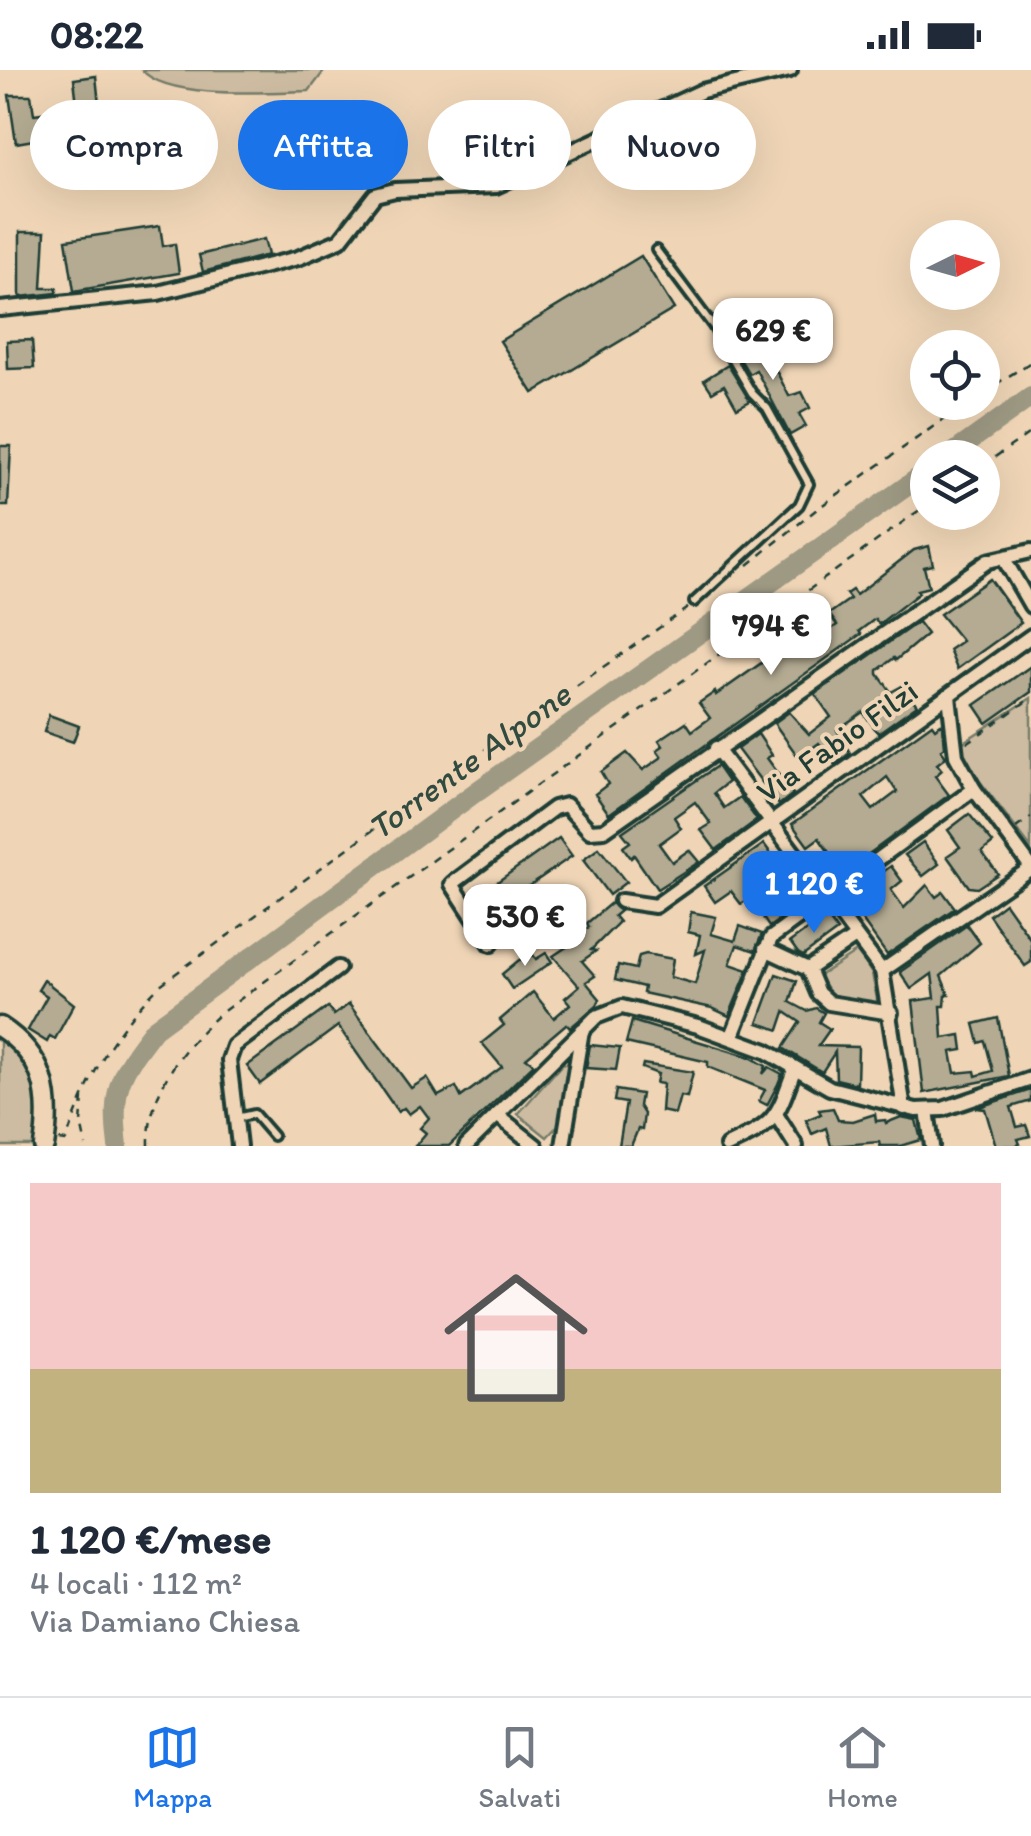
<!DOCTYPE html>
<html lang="it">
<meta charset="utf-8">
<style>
:root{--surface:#fff;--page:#f6f6f7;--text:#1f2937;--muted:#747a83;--line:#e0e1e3;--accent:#1a73e8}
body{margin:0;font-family:Itim,sans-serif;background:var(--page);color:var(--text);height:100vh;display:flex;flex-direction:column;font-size:38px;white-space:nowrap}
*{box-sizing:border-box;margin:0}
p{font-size:32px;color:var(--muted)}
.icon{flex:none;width:55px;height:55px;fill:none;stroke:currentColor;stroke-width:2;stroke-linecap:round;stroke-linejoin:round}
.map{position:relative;height:1076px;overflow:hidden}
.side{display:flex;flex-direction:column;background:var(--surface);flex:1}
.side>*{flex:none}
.hud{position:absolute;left:30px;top:30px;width:972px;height:90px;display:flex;gap:20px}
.needle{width:65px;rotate:85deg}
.buttons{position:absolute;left:910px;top:150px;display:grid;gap:20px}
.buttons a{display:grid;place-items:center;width:90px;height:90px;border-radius:50%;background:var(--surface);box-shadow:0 10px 40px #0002;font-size:50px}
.price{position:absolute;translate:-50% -85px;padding:0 22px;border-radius:20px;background:#fff;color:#222;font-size:32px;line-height:65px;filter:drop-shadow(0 2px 5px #0008)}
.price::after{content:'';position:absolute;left:50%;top:60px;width:30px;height:22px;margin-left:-15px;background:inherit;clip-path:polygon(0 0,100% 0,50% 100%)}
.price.selected{background:var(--accent);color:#fff}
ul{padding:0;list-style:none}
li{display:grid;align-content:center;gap:20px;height:530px;padding:0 30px}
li+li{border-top:2px solid var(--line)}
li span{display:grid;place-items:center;height:310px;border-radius:0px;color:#555}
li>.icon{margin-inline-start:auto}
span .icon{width:180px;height:180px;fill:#fffc;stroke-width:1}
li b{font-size:42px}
.tag{padding:0 35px;border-radius:45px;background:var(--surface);box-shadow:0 10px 40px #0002;font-size:35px;line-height:90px}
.tag.selected{background:var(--accent);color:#fff}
.status{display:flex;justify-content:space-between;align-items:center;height:70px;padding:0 50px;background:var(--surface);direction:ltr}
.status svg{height:28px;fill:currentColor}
.tabs{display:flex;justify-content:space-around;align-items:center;height:140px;border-top:2px solid var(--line);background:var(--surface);font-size:28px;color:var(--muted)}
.tabs a{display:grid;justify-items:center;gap:5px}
.tabs .selected{color:var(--accent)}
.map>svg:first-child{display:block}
</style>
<div class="status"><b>08:22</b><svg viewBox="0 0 49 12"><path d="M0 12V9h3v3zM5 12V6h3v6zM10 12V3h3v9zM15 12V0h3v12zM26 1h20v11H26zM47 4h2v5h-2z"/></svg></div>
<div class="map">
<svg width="1031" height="1076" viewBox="0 0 1031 1076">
<rect width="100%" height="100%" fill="#efd5b6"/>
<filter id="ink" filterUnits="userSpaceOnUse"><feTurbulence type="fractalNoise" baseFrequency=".01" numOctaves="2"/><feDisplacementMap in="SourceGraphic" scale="20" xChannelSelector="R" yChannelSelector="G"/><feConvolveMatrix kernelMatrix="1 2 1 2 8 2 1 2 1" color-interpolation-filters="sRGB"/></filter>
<g filter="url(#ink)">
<g fill="#cdbca1" stroke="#767c6a" stroke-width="2.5">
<path d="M142 0H325L309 21C271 22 167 30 142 0Z"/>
<path d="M1031 628V778L963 689 962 673Z"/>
<path d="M858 881 872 904 878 934 832 927 819 906Z"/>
<path d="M0 968C41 1002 42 1026 40 1076H0Z"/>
<path d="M563 993 572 997 563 1050 547 1067 518 1044Z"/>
</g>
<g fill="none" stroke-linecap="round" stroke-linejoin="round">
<g stroke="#9d9983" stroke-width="20">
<path d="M946 388 1031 327"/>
<path d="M118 1076C111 1018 119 1004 154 959L480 719 928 401"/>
</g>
</g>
<g fill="#b4ab92" stroke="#1f3d34" stroke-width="2.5" fill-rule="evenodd">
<path d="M96 6 102 63 81 69 74 9Z"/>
<path d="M9 25H31L34 44 49 42 51 59 36 63 34 70 16 73Z"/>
<path d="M160 156 163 176 175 174 179 203 74 221 66 170Z"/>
<path d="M20 162H45L42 218H57V223L20 227Z"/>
<path d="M264 169 268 185 203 202 199 185Z"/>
<path d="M641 186 674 239 533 323 500 271Z"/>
<path d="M755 259 789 326 802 322 810 338 799 344 806 356 790 365 756 300 749 304 738 286 746 282 739 268Z"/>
<path d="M32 270 34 298 8 299 7 271Z"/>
<path d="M728 295 750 331 737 338 724 315 712 322 704 310Z"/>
<path d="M0 376H11L8 436H0Z"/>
<path d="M929 476 933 495 924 497 929 517 917 520 919 523 879 554 875 549 859 561 861 564 609 744 595 724 608 714 601 702 627 683 643 700 662 687 657 680 663 676 659 670 686 652 692 661 710 648 699 633 715 622 716 625 784 577 789 584 804 574 798 566 811 557 819 568 837 555 829 544 850 529 846 524 852 520 856 525 914 480Z"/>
<path d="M990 509 1021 553 957 599 949 580 962 571 940 544Z"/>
<path d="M918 552 927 564 896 590 894 588 878 600V604L891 622 902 616 917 635 878 663 863 642 837 660 850 683 835 695 819 673 799 688 774 653 789 642 809 664 831 647 815 624Z"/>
<path d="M1031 596V622L987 653 975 635Z"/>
<path d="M49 645 79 656 73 672 44 662Z"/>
<path d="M932 654 935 658 941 654 943 657 945 677 941 680 946 687 937 694 942 700 935 706 949 725 832 811 821 795 828 790 824 784 828 781 819 768 808 776 792 754ZM887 707 897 722 873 740 863 727Z"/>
<path d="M758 664 772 685 767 688 793 724 779 735 737 679Z"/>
<path d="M717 696 728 712 714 723 724 738 740 727 757 750 716 780 701 760 711 754 695 732 674 747 681 758 659 774 672 792 689 780 699 792 657 819 634 785 631 788 623 777 630 772 622 762Z"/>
<path d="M969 744 993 773 982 782 998 804 977 818 969 817 947 786 960 777 948 760Z"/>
<path d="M559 768 572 786 503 834 490 817Z"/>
<path d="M923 772 939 794 923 806 905 785Z"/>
<path d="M764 774 783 800 774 806 785 821 802 810 812 824 799 835 764 813 786 845 769 857 759 842 767 837 758 823 741 834 731 821 715 832 704 816Z"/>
<path d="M599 778 626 812 609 825 583 790Z"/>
<path d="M891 796 902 811 891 820 904 838 927 815 936 827 943 822 955 838 887 885 847 829Z"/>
<path d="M611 833 620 841 614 846 619 852 591 880 596 881 582 891 595 906 586 912 600 929 597 935 570 958 566 954 526 988 534 994 449 1076H415L426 1063 420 1058 429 1048 420 1036 409 1044 404 1038 398 1042 338 956 260 1014 247 996 328 937 334 945 349 934 411 1018 427 1008 438 1026 456 1017 461 1027 502 997 482 973 504 955 500 950 533 922 554 948 570 934 565 928 579 916 553 886 583 866 581 862 589 857 587 853Z"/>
<path d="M1005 833 1031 870V892L1025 896 989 845Z"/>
<path d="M691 842 716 847 711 864 735 871 740 856 762 864 755 881 737 875 730 894 748 900 729 946 712 938 643 923 644 917 615 910 618 895 636 899 639 886 646 884 673 889 670 907 695 914 705 880 696 884 700 865 688 862Z"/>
<path d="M826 846 837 861 803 886 798 883 790 872Z"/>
<path d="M967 855 980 873 941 906 949 925H946L945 936H941L943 968 961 965 963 980 951 982 955 1003 975 1001 976 1006 993 1001 985 971 979 973 974 954 998 948 1009 1006 924 1023 913 931 935 928 932 904 911 919 900 902Z"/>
<path d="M546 883 552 892 512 919 502 904 519 890 533 885 536 889Z"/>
<path d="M776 904 797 911 790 932 807 941 816 938 824 943 819 952 830 959 818 976 858 977 857 1014 836 1009 835 982 822 1002 783 978 800 952 785 942 779 960 758 953Z"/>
<path d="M44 910 74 934 55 969 50 966 47 972 28 960 47 926 38 920Z"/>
<path d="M632 951 750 987 766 996 763 1004 769 997 782 1004 778 1014 767 1035 759 1031 765 1020 708 997V992L626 973Z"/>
<path d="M590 975 620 978 616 1000 586 998Z"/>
<path d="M643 994 693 1002 687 1027 680 1026 675 1044 661 1041 663 1014 656 1013 658 1004 642 998Z"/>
<path d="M616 1020 641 1024 639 1036 644 1044 642 1060 638 1059 631 1076H619L626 1033 614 1031Z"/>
<path d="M1031 1020V1031L1011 1037 1017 1057 1026 1055 1030 1066 1018 1069 1020 1074 1015 1076H996L985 1039 976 1038Z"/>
<path d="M833 1038 838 1050 853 1051 875 1044 876 1051 885 1050 886 1053 901 1047 916 1050 921 1070 900 1076H880L879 1072 831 1076 826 1058 812 1064 806 1050 821 1044 819 1040Z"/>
</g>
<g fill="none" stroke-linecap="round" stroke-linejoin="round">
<defs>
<g id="lane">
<path d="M656 180 713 256 752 323 767 338 809 414 799 435 694 532"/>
<path d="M236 1048 254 1044 273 1066"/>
</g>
<g id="street">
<path d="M0 239 158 223 298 188 340 170 375 125 395 120 496 116 702 21 790 0"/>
<path d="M1004 489 1031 536"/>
<path d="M949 626 956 686 974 719 1031 797"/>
<path d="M716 678 882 901 904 1038"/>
<path d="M621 831 655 836 1031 566"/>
<path d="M491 874 452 814 554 738 566 735 590 761 604 760 988 491 1031 481"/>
<path d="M765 879 808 899 818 923 829 933 891 943"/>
<path d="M808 899 854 868"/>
<path d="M882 901 1031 798"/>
<path d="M732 966 771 868 974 719"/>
<path d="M927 1040 932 1076"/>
<path d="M497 1045 536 1076"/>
<path d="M777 1046 796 1076"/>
<path d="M239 1076 229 990 234 976 338 898"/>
<path d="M466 1076 596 947 622 937 698 956 766 981 830 1018 916 1040 943 1039 1031 1009"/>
<path d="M563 1076 582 960"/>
<path d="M727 1076C776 1053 776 1050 794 1000"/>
</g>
<path id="secondary" d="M0 957C45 986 52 1025 44 1076"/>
</defs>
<use href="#lane" stroke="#1f3d34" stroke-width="14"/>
<use href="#street" stroke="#1f3d34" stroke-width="20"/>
<use href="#secondary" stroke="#1f3d34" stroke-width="25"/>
<g stroke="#1f3d34" stroke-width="2.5" stroke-dasharray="8 8" stroke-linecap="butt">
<path d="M982 323 1031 292"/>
<path d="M982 396 1031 362"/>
<path d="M748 495 817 439 968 332"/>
<path d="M967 673 1031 628"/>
<path d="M1016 758 1031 747"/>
<path d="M83 1028 81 1053 86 1076"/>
<path d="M59 1070 66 1071C87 1009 113 961 160 915L450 704 689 537"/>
<path d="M149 1076C147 1024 182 978 218 945L928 434"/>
</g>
<use href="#lane" stroke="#efd5b6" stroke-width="6"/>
<use href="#street" stroke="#efd5b6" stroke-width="12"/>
<use href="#secondary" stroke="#efd5b6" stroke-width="18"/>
</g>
</g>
<g text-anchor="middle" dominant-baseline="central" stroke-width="8" stroke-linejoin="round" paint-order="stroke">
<g font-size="32" fill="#1f3d34" stroke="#efd5b6">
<text transform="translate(837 671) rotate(-35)">Via Fabio Filzi</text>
</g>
<g font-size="35" font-style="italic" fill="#324b40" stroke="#efd5b6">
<text transform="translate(469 691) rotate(-36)">Torrente Alpone</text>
</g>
</g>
</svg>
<div class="buttons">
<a><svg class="needle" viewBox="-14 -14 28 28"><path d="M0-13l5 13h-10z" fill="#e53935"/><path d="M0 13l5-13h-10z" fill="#747a83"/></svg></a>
<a><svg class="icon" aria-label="locate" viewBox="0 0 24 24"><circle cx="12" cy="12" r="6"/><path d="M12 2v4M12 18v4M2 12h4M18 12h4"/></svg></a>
<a><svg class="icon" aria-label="layers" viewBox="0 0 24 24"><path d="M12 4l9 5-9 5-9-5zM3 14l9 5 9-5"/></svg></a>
</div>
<b class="price" style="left:773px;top:313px">629 €</b>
<b class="price" style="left:771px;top:608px">794 €</b>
<b class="price selected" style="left:814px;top:866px">1 120 €</b>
<b class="price" style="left:525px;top:899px">530 €</b>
<div class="hud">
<a class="tag">Compra</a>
<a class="tag selected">Affitta</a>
<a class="tag">Filtri</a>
<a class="tag">Nuovo</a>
</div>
</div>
<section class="side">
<ul>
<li><span style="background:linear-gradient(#f6c9c9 60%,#c2b280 0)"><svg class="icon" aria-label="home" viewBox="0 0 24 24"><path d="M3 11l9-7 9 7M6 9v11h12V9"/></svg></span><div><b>1 120 €/mese</b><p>4 locali · 112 m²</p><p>Via Damiano Chiesa</p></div></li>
</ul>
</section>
<nav class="tabs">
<a class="selected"><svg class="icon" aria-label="map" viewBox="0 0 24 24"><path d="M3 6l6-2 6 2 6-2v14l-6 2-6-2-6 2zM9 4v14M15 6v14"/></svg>Mappa</a>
<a><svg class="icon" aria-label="saved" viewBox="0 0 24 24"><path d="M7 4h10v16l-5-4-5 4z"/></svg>Salvati</a>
<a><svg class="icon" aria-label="home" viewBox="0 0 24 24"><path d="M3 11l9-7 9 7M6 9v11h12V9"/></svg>Home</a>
</nav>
